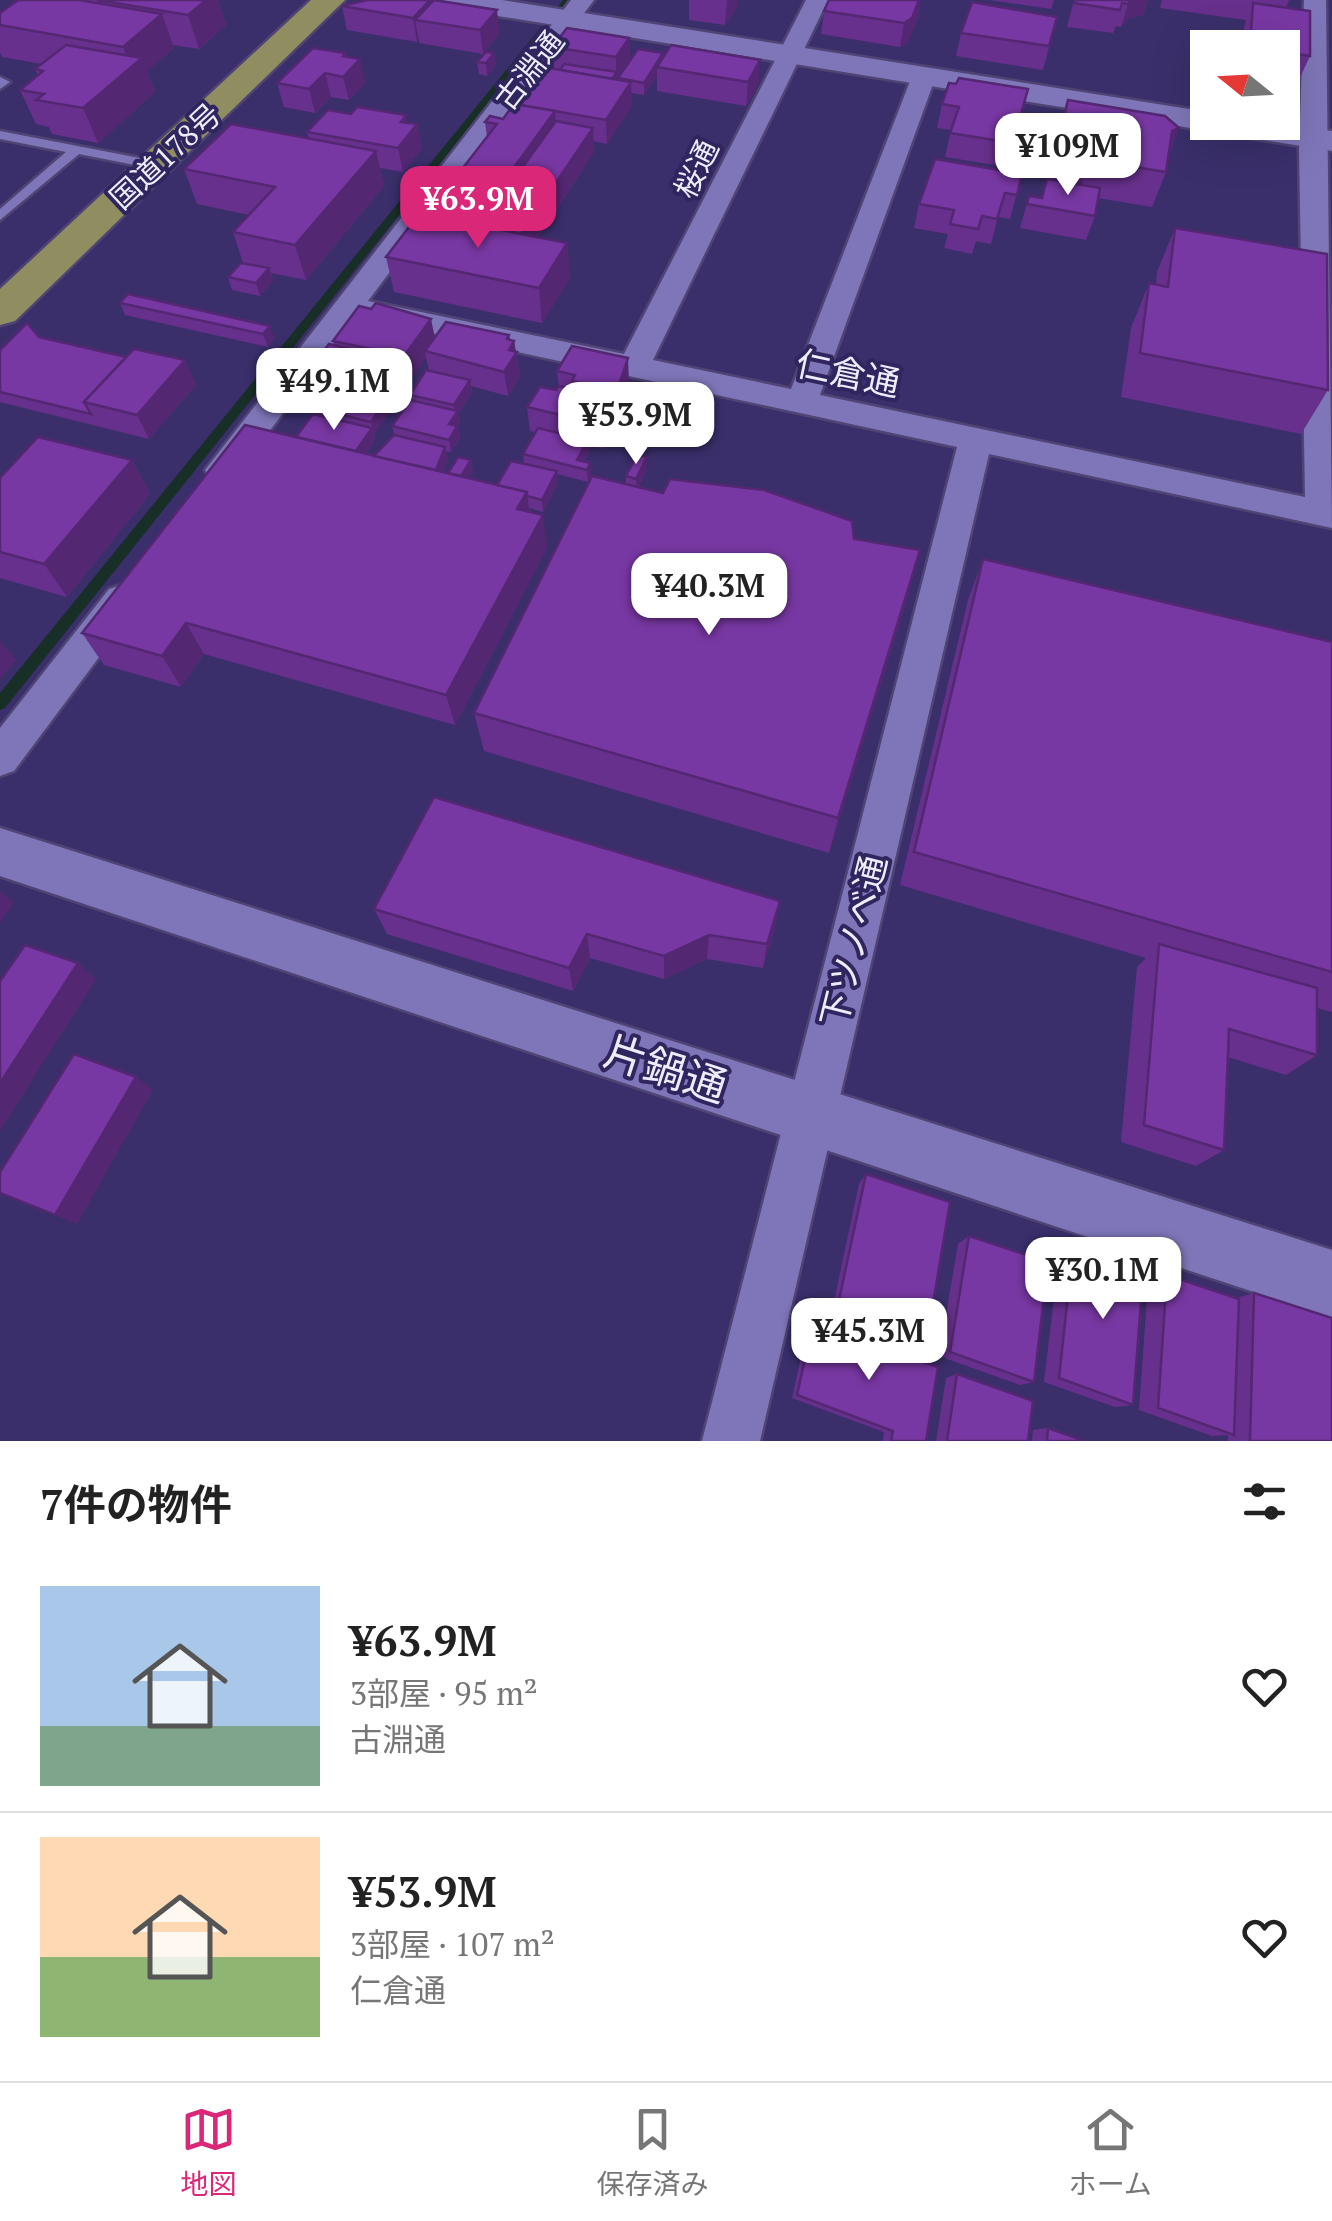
<!DOCTYPE html>
<html lang="ja">
<meta charset="utf-8">
<style>
:root{--surface:#fff;--page:#f2f2f2;--text:#222;--muted:#767676;--line:#e0e0e0;--accent:#db2777}
body{margin:0;font-family:"PT Serif","Noto Sans JP",serif;background:var(--page);color:var(--text);height:100vh;display:flex;flex-direction:column;font-size:38px;white-space:nowrap}
*{box-sizing:border-box;margin:0}
p{font-size:32px;color:var(--muted)}
.icon{flex:none;width:55px;height:55px;fill:none;stroke:currentColor;stroke-width:2;stroke-linecap:round;stroke-linejoin:round}
.map{position:relative;height:1441px;overflow:hidden}
.side{display:flex;flex-direction:column;background:var(--surface);flex:1}
.side>*{flex:none}
.needle{width:65px;rotate:288deg}
.controls{position:absolute;left:1190px;top:30px;display:grid;gap:20px}
.controls a{display:grid;place-items:center;width:110px;height:110px;border-radius:0px;background:var(--surface);box-shadow:0 10px 40px #0002;font-size:50px}
.price{position:absolute;translate:-50% -85px;padding:0 22px;border-radius:20px;background:#fff;color:#222;font-size:32px;line-height:65px;filter:drop-shadow(0 2px 5px #0008)}
.price::after{content:'';position:absolute;left:50%;top:60px;width:30px;height:22px;margin-left:-15px;background:inherit;clip-path:polygon(0 0,100% 0,50% 100%)}
.price.active{background:var(--accent);color:#fff}
ul{padding:0;list-style:none}
li{display:flex;align-items:center;gap:30px;height:250px;padding:0 40px}
li+li{border-top:2px solid var(--line)}
li span{display:grid;place-items:center;flex:none;width:280px;height:200px;border-radius:0px;color:#555}
li>.icon{margin-inline-start:auto}
span .icon{width:120px;height:120px;fill:#fffc;stroke-width:1}
li b{font-size:42px}
h2{display:flex;justify-content:space-between;align-items:center;height:120px;padding:0 40px;font-size:42px}
.tabs{display:flex;justify-content:space-around;align-items:center;height:140px;border-top:2px solid var(--line);background:var(--surface);font-size:28px;color:var(--muted)}
.tabs a{display:grid;justify-items:center;gap:5px}
.tabs .active{color:var(--accent)}
.map>svg:first-child{display:block}
</style>
<div class="map">
<svg width="1332" height="1441" viewBox="0 0 1332 1441">
<rect width="100%" height="100%" fill="#3a2f6b"/>
<g fill="none" stroke-linecap="round" stroke-linejoin="round">
<path fill="#182f27" fill-rule="evenodd" d="M563 0H571L5 708 0 710V693Z"/>
<defs>
<g id="service">
<path d="M0 77 10 82 0 89Z"/>
<path d="M0 131 155 161 162 165 155 169 79 154 0 220V209L66 152 0 139Z"/>
</g>
<g id="minor">
<path d="M571 0H594L368 301 624 354 806 0H828L653 360 791 389 912 76 924 69 936 76 820 395 1305 497 1299 149 1304 0H1326L1332 528 989 454 760 1441H702L957 447 356 317 234 478H210L205 470Z"/>
<path d="M122 585 135 589 141 599 135 609 14 771 0 776V728L109 589Z"/>
</g>
<g id="tertiary">
<path d="M435 0H502L1208 112V122H1277L1332 131V151L449 8Z"/>
<path d="M0 828 1332 1250V1318L0 876Z"/>
</g>
<path id="trunk" d="M311 0H345L15 321 0 325V289Z"/>
</defs>
<use href="#service" stroke="#4f4474" stroke-width="5"/>
<use href="#minor" stroke="#4f4474" stroke-width="5"/>
<use href="#tertiary" stroke="#4f4474" stroke-width="5"/>
<use href="#trunk" stroke="#4f4474" stroke-width="5"/>
<use href="#service" fill="#7e76b8" fill-rule="evenodd"/>
<use href="#minor" fill="#7e76b8" fill-rule="evenodd"/>
<use href="#tertiary" fill="#7e76b8" fill-rule="evenodd"/>
<use href="#trunk" fill="#908e60" fill-rule="evenodd"/>
</g>
<g fill="#67308c" fill-rule="evenodd">
<path d="M18 0H218L226 25 199 49 173 45 174 48 147 71 155 92 98 143 52 134 49 127 36 124 20 90 38 75 35 69 42 64 2 57 0 52V13Z"/>
<path d="M689 0H737V7L725 25 689 20Z"/>
<path d="M990 0H1054L1051 9Z"/>
<path d="M1074 0H1148L1143 15 1129 18 1121 27 1116 26 1113 33 1067 27Z"/>
<path d="M1162 0H1289L1286 8 1310 56 1299 80 1282 77V48H1242L1244 27 1246 20 1160 8Z"/>
<path d="M342 6 500 33 483 54 419 43V40L417 42 347 30Z"/>
<path d="M824 11 919 15 908 42 900 47 821 34Z"/>
<path d="M1057 17 1043 70 956 56 961 33Z"/>
<path d="M629 38 630 61 663 57 759 83 746 106 657 91V76L644 95 631 93 632 106 607 144 593 141 594 152 538 237 567 243 570 278 542 323 394 292 386 257 434 217 433 208 438 201 435 185 452 182 487 137 485 122 503 119 554 69 552 47Z"/>
<path d="M345 53 365 83 349 100 331 97 315 113 284 107 277 83Z"/>
<path d="M494 53 496 65 487 76 479 74 477 62Z"/>
<path d="M1028 89 1007 167 945 157 951 130 937 128 942 104Z"/>
<path d="M1068 100 1179 128 1168 157 1166 172 1152 207 1098 198 1095 216 1086 240 1020 228 1029 196 1042 198Z"/>
<path d="M351 114 417 124 422 148 403 172 380 168 384 186 306 280 271 273 273 281 260 296 232 290 228 277 243 263 233 232 249 215 197 204 184 169 309 139 307 132Z"/>
<path d="M1022 174 1010 219 998 217 991 244 976 241 972 254 944 248 948 234 914 228 919 204Z"/>
<path d="M1175 228 1328 390 1301 434 1121 397 1131 328 1149 283 1156 285 1157 272Z"/>
<path d="M120 303 270 326 274 339 268 347 125 315Z"/>
<path d="M509 335 510 340 514 341 520 376 508 396 471 386 472 392 458 414 460 423 458 427 460 438 451 452 446 451 448 459 443 472 448 473 471 460 473 472 469 478 497 485 524 464 523 454 535 432 530 431 527 407 556 390 559 386 557 371 629 382 618 415 609 413V441L604 449 588 445 589 452 584 462 590 463 591 475 588 482 557 474 558 483 543 512 529 508 547 548 455 725 204 654 181 687 104 665 82 633 319 416 318 411 308 409 304 396 322 388 315 363 334 345 333 341ZM426 357 429 371 410 395 411 400 392 426 394 435 374 456 366 454 375 440 374 434 390 411 388 403 397 405 410 385 409 380Z"/>
<path d="M39 337 126 357 185 360 196 385 149 439 0 402V350Z"/>
<path d="M132 460 150 494 67 597 0 578V478Z"/>
<path d="M647 469 639 487 854 539 909 592 829 853 484 751 474 713 626 484V476Z"/>
<path d="M983 559 1332 642V1012L1317 1008V1055L1286 1075 1228 1057 1224 1150 1196 1166 1121 1142 1137 967 1146 958 900 885 968 600Z"/>
<path d="M780 901 775 926 763 968 707 959 664 979 590 958 573 991 387 934 374 909Z"/>
<path d="M866 1174 926 1345 916 1350 830 1320 859 1184Z"/>
<path d="M969 1236 1034 1382 1020 1385 939 1356 958 1244Z"/>
<path d="M1074 1240 1133 1405 1115 1407 1044 1382 1060 1248Z"/>
<path d="M1167 1275 1236 1298 1254 1293 1332 1441H1228V1435L1212 1436 1139 1410 1148 1283Z"/>
<path d="M813 1323 926 1441H883L884 1432 792 1398 807 1329Z"/>
<path d="M957 1374 1028 1441H936L946 1378Z"/>
<path d="M1048 1428 1084 1441H1032L1033 1430Z"/>
</g>
<g fill="#542772">
<path d="M206 0H218L226 25 199 49 188 15Z"/>
<path d="M430 0H434L415 20 419 40 417 42 413 18Z"/>
<path d="M727 0H737V7L725 25Z"/>
<path d="M919 0H921L919 15 908 42 900 47 904 23Z"/>
<path d="M1132 0H1148L1143 15 1129 18 1121 27 1128 4Z"/>
<path d="M497 10 500 33 483 54 480 30Z"/>
<path d="M162 14 174 48 147 71 155 92 98 143 83 108 131 68 123 47Z"/>
<path d="M629 38 630 62 617 81 611 80 616 72V57Z"/>
<path d="M345 53 349 70 360 59 365 83 349 100 343 77V56Z"/>
<path d="M494 53 496 65 487 76 486 63Z"/>
<path d="M663 53 664 66 657 67V76L644 95V83Z"/>
<path d="M760 60 759 83 746 106 748 82Z"/>
<path d="M325 73 331 97 315 113 309 89Z"/>
<path d="M631 82 632 106 607 144 606 120Z"/>
<path d="M555 111 558 145 479 228 478 217Z"/>
<path d="M406 115 410 134 417 124 422 148 403 172 398 148 401 122Z"/>
<path d="M593 128 594 152 522 260 519 236Z"/>
<path d="M1179 128 1166 162 1172 131Z"/>
<path d="M376 151 384 186 306 280 295 245Z"/>
<path d="M567 243 570 278 542 323 539 288Z"/>
<path d="M269 268 273 281 260 296 256 283Z"/>
<path d="M431 319 436 343 425 351 426 357 410 381 404 356Z"/>
<path d="M270 326 274 339 268 347 263 334Z"/>
<path d="M509 335 511 347 514 341 520 376 508 396 504 372 507 339Z"/>
<path d="M628 358 629 382 618 415 617 391Z"/>
<path d="M185 360 196 385 149 439 137 415Z"/>
<path d="M405 361 410 385 397 405 391 381Z"/>
<path d="M470 380 472 392 458 414 460 423 458 427 460 438 451 452 449 440V424L456 414 454 405Z"/>
<path d="M608 397 609 441 604 449 603 425 598 415Z"/>
<path d="M387 399 390 411 374 434 371 422Z"/>
<path d="M372 428 375 440 358 466 354 454Z"/>
<path d="M588 440 589 452 580 468 577 460Z"/>
<path d="M445 447 448 459 437 486 434 474Z"/>
<path d="M647 457V469L637 491 636 479Z"/>
<path d="M132 460 150 494 67 597 44 564Z"/>
<path d="M471 460 473 472 461 492 459 480Z"/>
<path d="M590 463 591 475 588 482 587 470Z"/>
<path d="M557 471 558 483 543 512 542 500Z"/>
<path d="M527 492 531 526 517 509Z"/>
<path d="M543 515 547 548 455 725 446 695Z"/>
<path d="M920 550 909 592 829 853 838 818Z"/>
<path d="M186 623 204 654 181 687 162 656Z"/>
<path d="M0 641 16 660 0 679Z"/>
<path d="M0 891 14 903 0 923Z"/>
<path d="M780 901 775 926 763 968 767 944Z"/>
<path d="M587 934 590 958 573 991 569 968Z"/>
<path d="M709 935 707 959 664 979V956Z"/>
<path d="M78 963 96 979 0 1131V1083Z"/>
<path d="M136 1077 153 1090 77 1224 55 1215Z"/>
</g>
<g fill="#7838a3" stroke="#542772" stroke-width="2.5">
<path d="M18 0H79L162 14 123 47 0 25V13Z"/>
<path d="M97 0H206L188 15Z"/>
<path d="M367 0H430L413 18 342 6Z"/>
<path d="M434 0 497 10 480 30 415 20Z"/>
<path d="M829 0H919L912 18 904 23 824 11Z"/>
<path d="M1075 0H1132L1128 4 1122 3 1120 10 1074 3Z"/>
<path d="M972 2 1057 17 1049 46 961 33Z"/>
<path d="M1253 3 1310 11V56L1282 52V48L1250 47Z"/>
<path d="M567 28 629 38 616 57 552 47Z"/>
<path d="M66 45 142 58 83 108 36 100 44 94 20 90 43 71 35 69Z"/>
<path d="M671 45 760 60 748 82 657 67Z"/>
<path d="M313 48 345 53 343 56 360 59 343 77 325 73 309 89 277 83Z"/>
<path d="M638 49 663 53 644 83 618 78Z"/>
<path d="M486 52 494 53 486 63 477 62Z"/>
<path d="M564 64 617 72 612 79 560 70Z"/>
<path d="M543 67 631 82 606 120 514 104Z"/>
<path d="M959 78 1028 89 1013 143 950 133 959 107 942 104 949 83 956 84Z"/>
<path d="M1068 100 1165 116 1179 128 1172 131 1166 172 1055 154Z"/>
<path d="M514 104 555 111 478 217 433 208 448 188 435 185 440 180 452 182 497 124 485 122 490 116 503 119Z"/>
<path d="M357 107 406 115 401 122 417 124 398 148 307 132 328 110 351 114Z"/>
<path d="M556 121 593 128 521 234 480 226Z"/>
<path d="M231 124 376 151 295 245 233 232 275 187 184 169Z"/>
<path d="M935 159 1022 174 1017 195 1005 193 997 219 982 216 978 229 950 224 954 210 919 204Z"/>
<path d="M1048 176 1081 182V185L1048 179Z"/>
<path d="M1047 179 1100 188 1095 216 1027 204 1029 196 1042 198Z"/>
<path d="M419 214 567 243 539 288 386 257Z"/>
<path d="M1175 228 1327 254 1328 390 1140 353 1149 283 1168 287Z"/>
<path d="M241 263 269 268 256 283 228 277Z"/>
<path d="M128 294 270 326 263 334 120 303Z"/>
<path d="M376 303 431 319 404 356 333 341 359 306 371 309Z"/>
<path d="M446 322 509 335 507 339 514 341 509 350 517 352 504 372 425 351Z"/>
<path d="M27 323 39 337 126 357 84 402 91 414 0 392V350Z"/>
<path d="M329 344 405 361 391 381 315 363Z"/>
<path d="M572 346 628 358 617 391 572 381 575 375 557 371Z"/>
<path d="M134 349 185 360 137 415 84 402Z"/>
<path d="M426 370 470 380 454 405 410 395Z"/>
<path d="M312 386 330 390 333 386 387 399 371 422 317 409 323 401 304 396Z"/>
<path d="M559 386 608 397 598 415 607 417 603 425 527 407 540 387 556 390Z"/>
<path d="M410 400 458 411 449 424 457 426 449 440 392 426Z"/>
<path d="M313 414 372 428 356 451 296 437Z"/>
<path d="M245 425 527 492 517 509 543 515 446 695 186 623 162 656 82 633Z"/>
<path d="M538 428 588 440 577 460 590 463 587 470 523 454Z"/>
<path d="M394 435 445 447 436 470 374 456Z"/>
<path d="M38 437 132 460 44 564 0 552V478Z"/>
<path d="M637 455 647 457 636 479 626 476Z"/>
<path d="M458 457 471 460 461 476 448 473Z"/>
<path d="M511 461 557 471 542 500 527 496V492L497 485Z"/>
<path d="M592 476 663 493 670 479 764 490 852 521 854 539 920 550 838 818 474 713Z"/>
<path d="M983 559 1332 642V972L914 852Z"/>
<path d="M434 797 780 901 767 944 709 935 664 956 587 934 569 968 374 909Z"/>
<path d="M1159 944 1317 988V1055L1229 1029 1224 1150 1144 1125Z"/>
<path d="M25 945 78 963 0 1083V981Z"/>
<path d="M74 1054 136 1077 55 1215 0 1193V1172Z"/>
<path d="M866 1174 950 1202 926 1345 836 1314Z"/>
<path d="M969 1236 1048 1262 1034 1382 950 1352Z"/>
<path d="M1074 1240 1144 1263 1133 1405 1059 1378Z"/>
<path d="M1167 1275 1239 1299 1234 1435 1158 1408Z"/>
<path d="M1254 1293 1332 1318V1441H1250Z"/>
<path d="M813 1323 938 1367 926 1441H891L893 1431 797 1395Z"/>
<path d="M957 1374 1033 1401 1028 1441H947Z"/>
<path d="M1048 1428 1084 1441H1047Z"/>
</g>
<g text-anchor="middle" dominant-baseline="central" stroke-width="8" stroke-linejoin="round" paint-order="stroke">
<g font-size="30" fill="#edecfb" stroke="#31255f">
<text transform="translate(529 70) rotate(-52)">古淵通</text>
<text transform="translate(165 156) rotate(-43)">国道178号</text>
<text transform="translate(696 169) rotate(-64)">桜通</text>
</g>
<g font-size="35" fill="#edecfb" stroke="#31255f">
<text transform="translate(848 373) rotate(12)">仁倉通</text>
<text transform="translate(853 941) rotate(-76)">下ツノベ通</text>
</g>
<g font-size="42" fill="#edecfb" stroke="#31255f">
<text transform="translate(666 1068) rotate(18)">片鍋通</text>
</g>
</g>
</svg>
<div class="controls">
<a><svg class="needle" viewBox="-14 -14 28 28"><path d="M0-13l5 13h-10z" fill="#e53935"/><path d="M0 13l5-13h-10z" fill="#767676"/></svg></a>
</div>
<b class="price" style="left:1068px;top:198px">¥109M</b>
<b class="price active" style="left:478px;top:251px">¥63.9M</b>
<b class="price" style="left:334px;top:433px">¥49.1M</b>
<b class="price" style="left:636px;top:467px">¥53.9M</b>
<b class="price" style="left:709px;top:638px">¥40.3M</b>
<b class="price" style="left:1103px;top:1322px">¥30.1M</b>
<b class="price" style="left:869px;top:1383px">¥45.3M</b>
</div>
<section class="side">
<h2>7件の物件<svg class="icon" aria-label="filters" viewBox="0 0 24 24"><path d="M4 7h16M4 17h16"/><circle cx="9" cy="7" r="2"/><circle cx="15" cy="17" r="2"/></svg></h2>
<ul>
<li><span style="background:linear-gradient(#a9c7e8 70%,#7fa58c 0)"><svg class="icon" aria-label="home" viewBox="0 0 24 24"><path d="M3 11l9-7 9 7M6 9v11h12V9"/></svg></span><div><b>¥63.9M</b><p>3部屋 · 95 m²</p><p>古淵通</p></div><svg class="icon" aria-label="heart" viewBox="0 0 24 24"><path d="M12 20l-8-8c-3-5 5-10 8-4 3-6 11-1 8 4z"/></svg></li>
<li><span style="background:linear-gradient(#ffd9b3 60%,#8fb573 0)"><svg class="icon" aria-label="home" viewBox="0 0 24 24"><path d="M3 11l9-7 9 7M6 9v11h12V9"/></svg></span><div><b>¥53.9M</b><p>3部屋 · 107 m²</p><p>仁倉通</p></div><svg class="icon" aria-label="heart" viewBox="0 0 24 24"><path d="M12 20l-8-8c-3-5 5-10 8-4 3-6 11-1 8 4z"/></svg></li>
</ul>
</section>
<nav class="tabs">
<a class="active"><svg class="icon" aria-label="map" viewBox="0 0 24 24"><path d="M3 6l6-2 6 2 6-2v14l-6 2-6-2-6 2zM9 4v14M15 6v14"/></svg>地図</a>
<a><svg class="icon" aria-label="saved" viewBox="0 0 24 24"><path d="M7 4h10v16l-5-4-5 4z"/></svg>保存済み</a>
<a><svg class="icon" aria-label="home" viewBox="0 0 24 24"><path d="M3 11l9-7 9 7M6 9v11h12V9"/></svg>ホーム</a>
</nav>
